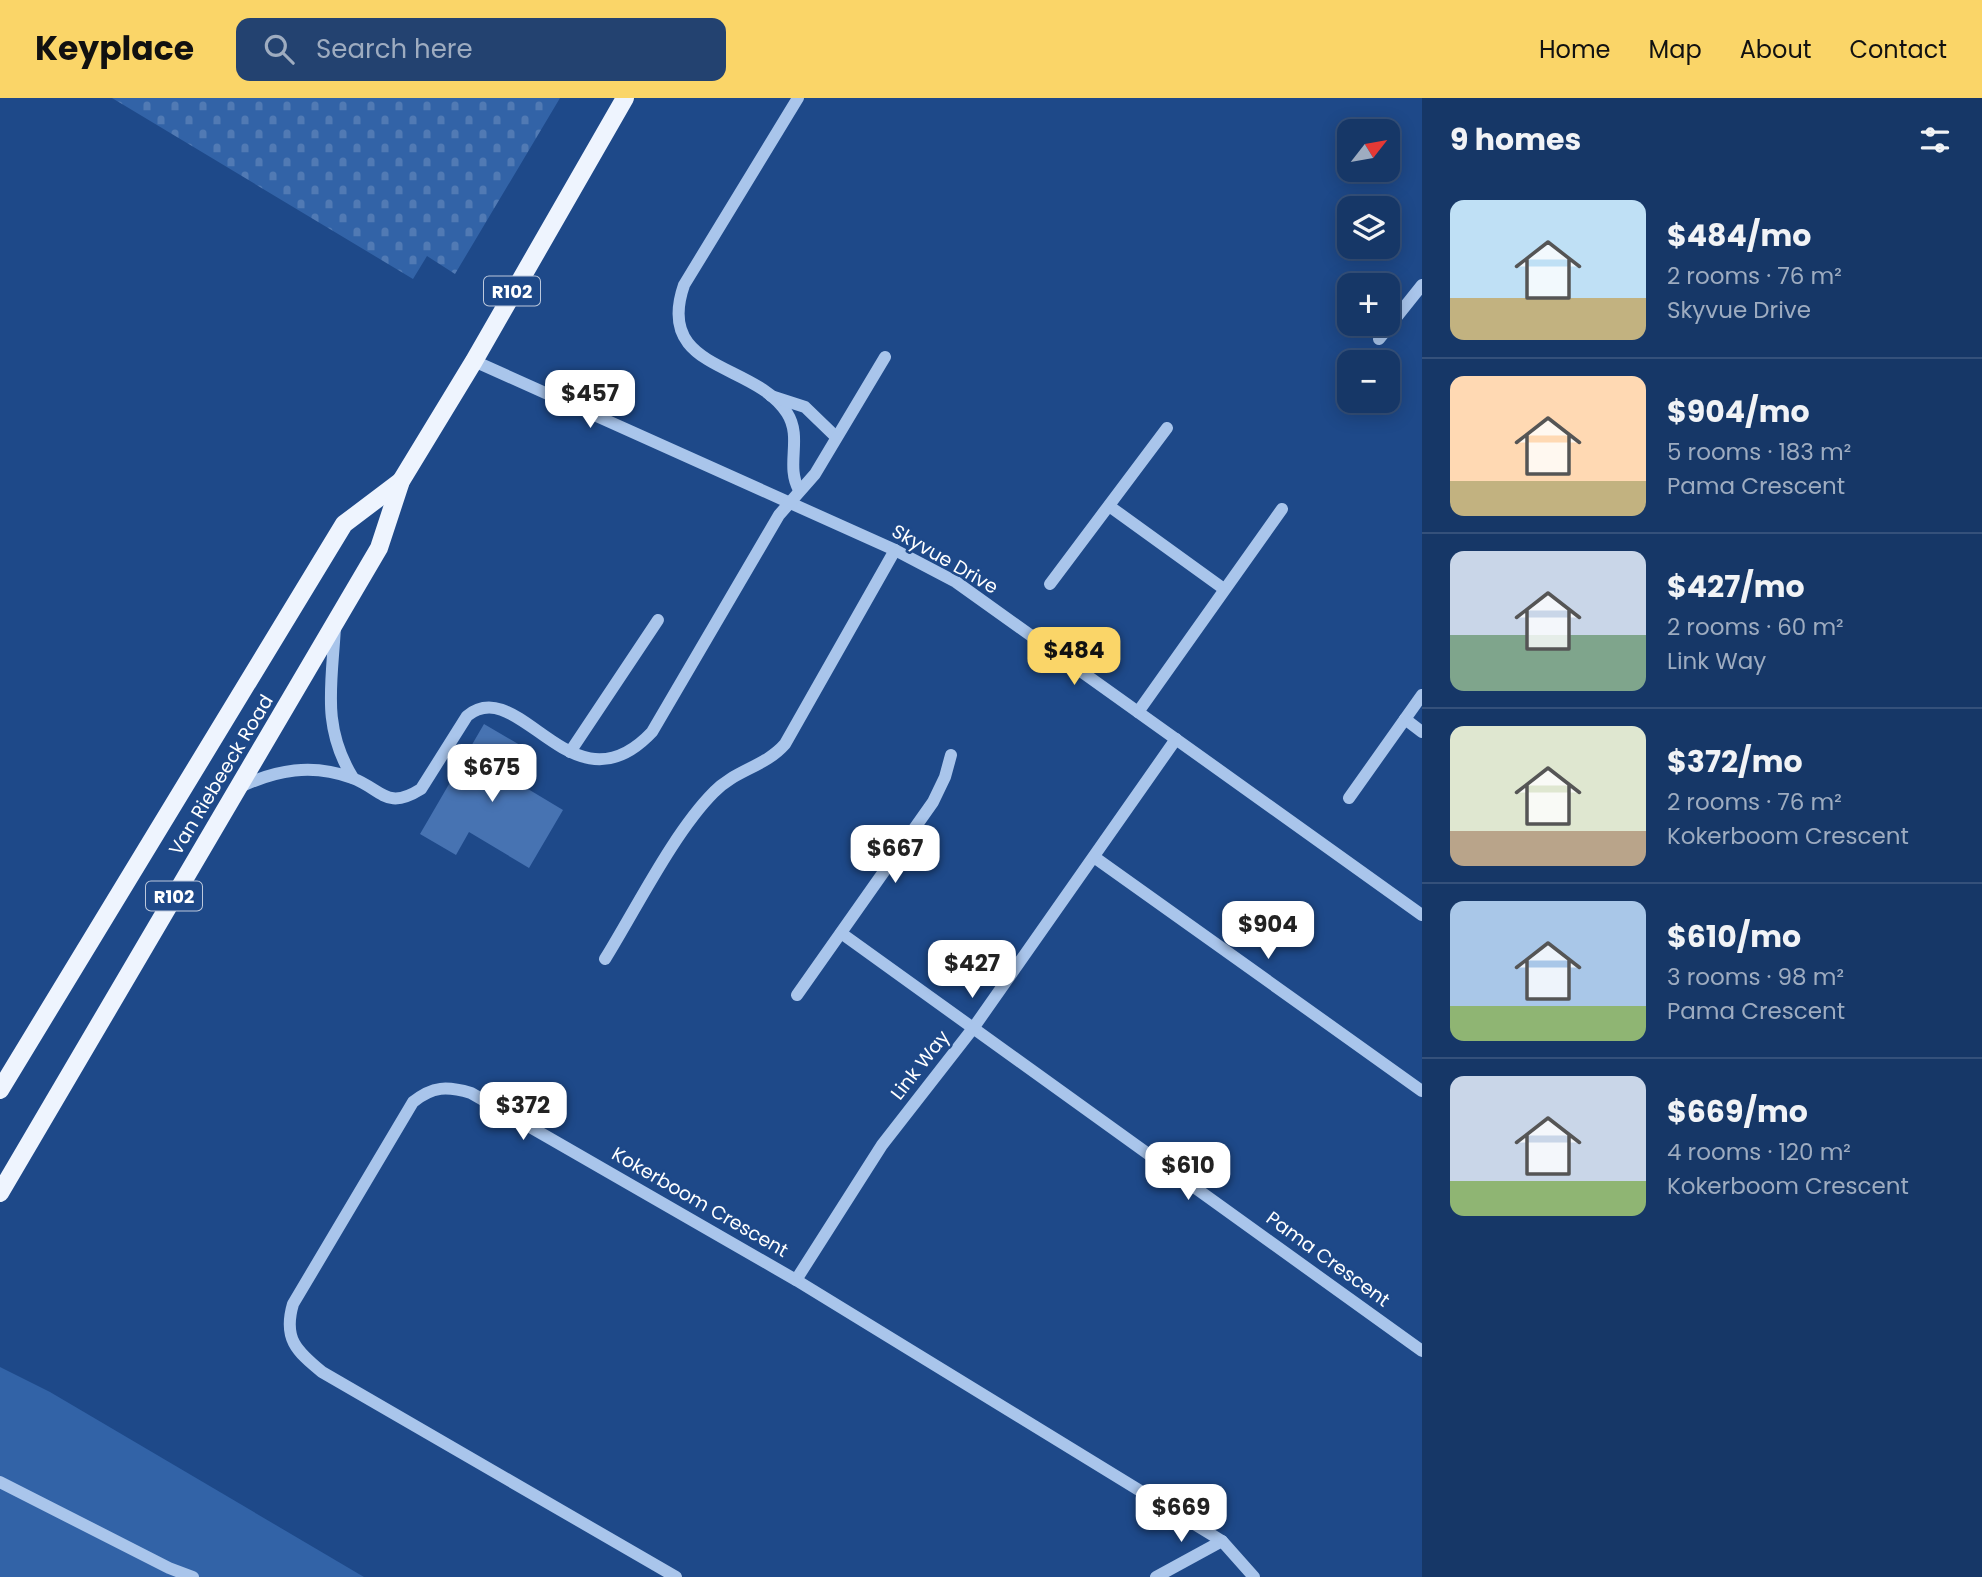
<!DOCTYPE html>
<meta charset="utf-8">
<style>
:root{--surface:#163767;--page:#234270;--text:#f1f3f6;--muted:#9eacc0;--line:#35517b;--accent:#fad568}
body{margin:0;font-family:Poppins,sans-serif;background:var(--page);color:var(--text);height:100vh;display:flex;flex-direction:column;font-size:26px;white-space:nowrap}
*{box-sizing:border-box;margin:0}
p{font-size:23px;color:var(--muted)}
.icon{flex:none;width:38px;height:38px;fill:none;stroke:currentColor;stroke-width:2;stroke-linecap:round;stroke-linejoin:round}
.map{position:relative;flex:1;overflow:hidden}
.sheet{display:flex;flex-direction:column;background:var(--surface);width:560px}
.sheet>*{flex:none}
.needle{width:46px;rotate:59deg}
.buttons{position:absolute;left:1337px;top:21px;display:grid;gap:14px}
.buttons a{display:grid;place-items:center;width:63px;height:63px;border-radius:14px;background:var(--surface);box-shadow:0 4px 18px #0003,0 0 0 2px var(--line);font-size:35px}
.price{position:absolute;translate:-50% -60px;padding:0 16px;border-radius:14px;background:#fff;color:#222;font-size:23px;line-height:46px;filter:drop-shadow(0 2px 4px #0008)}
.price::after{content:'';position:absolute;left:50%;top:42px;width:21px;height:16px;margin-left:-10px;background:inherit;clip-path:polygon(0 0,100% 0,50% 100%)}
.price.on{background:var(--accent);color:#111}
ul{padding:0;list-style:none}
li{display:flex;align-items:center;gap:21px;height:175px;padding:0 28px}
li+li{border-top:2px solid var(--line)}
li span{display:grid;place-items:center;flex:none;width:196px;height:140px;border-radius:14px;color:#555}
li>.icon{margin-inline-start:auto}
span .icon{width:84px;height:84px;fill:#fffc;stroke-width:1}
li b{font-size:30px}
h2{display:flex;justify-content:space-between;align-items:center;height:84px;padding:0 28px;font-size:30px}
header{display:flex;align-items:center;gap:42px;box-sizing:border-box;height:98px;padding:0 35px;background:var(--accent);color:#111}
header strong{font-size:33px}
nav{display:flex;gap:38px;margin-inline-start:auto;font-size:24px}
.search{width:490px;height:63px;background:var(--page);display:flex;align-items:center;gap:18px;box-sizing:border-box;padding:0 24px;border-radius:14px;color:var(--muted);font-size:26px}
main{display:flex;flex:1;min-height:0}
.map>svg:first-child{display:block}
</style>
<header>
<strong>Keyplace</strong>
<div class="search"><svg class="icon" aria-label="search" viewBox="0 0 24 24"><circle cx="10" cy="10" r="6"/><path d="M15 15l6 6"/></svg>Search here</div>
<nav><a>Home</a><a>Map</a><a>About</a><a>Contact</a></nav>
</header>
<main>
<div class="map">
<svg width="1422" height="1479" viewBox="0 0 1422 1479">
<defs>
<pattern id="cemetery-stones" width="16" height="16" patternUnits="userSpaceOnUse" patternTransform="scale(1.75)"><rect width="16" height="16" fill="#3263a7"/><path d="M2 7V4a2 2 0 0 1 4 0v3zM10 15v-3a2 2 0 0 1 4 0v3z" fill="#517ab4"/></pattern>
</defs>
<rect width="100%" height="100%" fill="#1e4989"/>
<path fill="url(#cemetery-stones)" d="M112 0H560L455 176 427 158 413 181Z"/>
<path fill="#3263a7" d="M0 1269 50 1294 364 1479H0Z"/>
<path fill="#4773b2" d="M484 626 520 647 503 676 563 712 529 770 469 734 456 757 420 736Z"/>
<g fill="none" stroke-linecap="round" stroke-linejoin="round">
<g stroke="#a9c5eb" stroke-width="12">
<path d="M798 0 684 187C654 274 754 263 787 315 803 340 785 367 799 392"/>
<path d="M1379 241 1422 187"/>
<path d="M474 263 895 452 956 484 1422 817"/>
<path d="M771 298 805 309 836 339"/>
<path d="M1109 408 1224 491"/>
<path d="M1050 486 1167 330"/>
<path d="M335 529C332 586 321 628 353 680"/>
<path d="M1138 614 1282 411"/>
<path d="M1405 621 1422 634"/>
<path d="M570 654 658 522"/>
<path d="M240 689C276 672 312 665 352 680 382 691 386 713 421 691L467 618C520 574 572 719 652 634L779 417 815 376 885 259"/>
<path d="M1349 700 1422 597"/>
<path d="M1094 759 1422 993"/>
<path d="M841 835 1422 1253"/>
<path d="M605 861C636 811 674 734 714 694 735 672 765 669 785 646L895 452"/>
<path d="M797 897 933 704 945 679 951 657"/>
<path d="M796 1182 882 1047 974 929 1176 641"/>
<path d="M0 1384 169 1470 193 1479"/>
<path d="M676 1479 322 1274C296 1253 283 1240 293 1206L413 1004C433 988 447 988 471 995L796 1182 1222 1443 1254 1479"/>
<path d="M1156 1479 1222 1443"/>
</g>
<g stroke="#eef4fe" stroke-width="18">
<path d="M0 992 344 426 401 383"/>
<path d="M0 1095 379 450 401 383 474 263 625 0"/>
</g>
</g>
<g text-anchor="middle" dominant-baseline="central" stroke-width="5" stroke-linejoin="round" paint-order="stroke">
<g fill="#1e4989" stroke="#bcc8dc" stroke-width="2">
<rect x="484" y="178.5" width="56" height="29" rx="5"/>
<rect x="146" y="783.5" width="56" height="29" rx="5"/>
</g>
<g font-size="18" font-weight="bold" fill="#fff">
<text x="512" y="193">R102</text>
<text x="174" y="798">R102</text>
</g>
<g font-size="19" fill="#fff" stroke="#1e4989">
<text transform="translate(945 461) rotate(30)">Skyvue Drive</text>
<text transform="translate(221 677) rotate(-59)">Van Riebeeck Road</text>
<text transform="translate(920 967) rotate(-52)">Link Way</text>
<text transform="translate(700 1104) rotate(30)">Kokerboom Crescent</text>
<text transform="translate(1328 1161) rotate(36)">Pama Crescent</text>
</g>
</g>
</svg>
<div class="buttons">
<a><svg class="needle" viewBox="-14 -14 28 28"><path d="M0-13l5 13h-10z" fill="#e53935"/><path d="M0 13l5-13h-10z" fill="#9eacc0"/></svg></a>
<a><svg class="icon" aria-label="layers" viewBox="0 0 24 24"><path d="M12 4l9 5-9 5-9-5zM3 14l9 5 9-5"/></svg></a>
<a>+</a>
<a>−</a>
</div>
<b class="price" style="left:590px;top:332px">$457</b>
<b class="price on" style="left:1074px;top:589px">$484</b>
<b class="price" style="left:492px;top:706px">$675</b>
<b class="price" style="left:895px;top:787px">$667</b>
<b class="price" style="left:1268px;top:863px">$904</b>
<b class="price" style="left:972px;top:902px">$427</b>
<b class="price" style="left:523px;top:1044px">$372</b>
<b class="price" style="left:1188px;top:1104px">$610</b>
<b class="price" style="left:1181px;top:1446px">$669</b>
</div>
<section class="sheet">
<h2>9 homes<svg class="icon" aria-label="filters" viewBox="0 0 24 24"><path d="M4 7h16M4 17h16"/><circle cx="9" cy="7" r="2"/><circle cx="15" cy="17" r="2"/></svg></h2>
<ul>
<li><span style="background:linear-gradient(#bfe0f5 70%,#c2b280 0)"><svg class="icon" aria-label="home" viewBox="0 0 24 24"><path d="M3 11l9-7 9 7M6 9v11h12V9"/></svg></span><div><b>$484/mo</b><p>2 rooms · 76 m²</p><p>Skyvue Drive</p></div></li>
<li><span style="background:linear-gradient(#ffd9b3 75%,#c2b280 0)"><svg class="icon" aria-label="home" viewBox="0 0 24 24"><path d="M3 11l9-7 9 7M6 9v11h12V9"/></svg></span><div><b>$904/mo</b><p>5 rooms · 183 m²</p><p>Pama Crescent</p></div></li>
<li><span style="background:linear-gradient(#c9d6e8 60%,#7fa58c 0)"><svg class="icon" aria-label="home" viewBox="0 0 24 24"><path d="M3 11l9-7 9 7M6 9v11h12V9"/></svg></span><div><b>$427/mo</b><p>2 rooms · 60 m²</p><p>Link Way</p></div></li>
<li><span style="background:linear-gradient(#dfe7d0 75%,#b9a48a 0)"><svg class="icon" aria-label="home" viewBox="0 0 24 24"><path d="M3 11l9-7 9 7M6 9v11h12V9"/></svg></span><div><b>$372/mo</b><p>2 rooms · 76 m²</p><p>Kokerboom Crescent</p></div></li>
<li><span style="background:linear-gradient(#a9c7e8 75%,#8fb573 0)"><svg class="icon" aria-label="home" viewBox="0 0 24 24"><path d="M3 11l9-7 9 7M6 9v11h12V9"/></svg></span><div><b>$610/mo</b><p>3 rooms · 98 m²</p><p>Pama Crescent</p></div></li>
<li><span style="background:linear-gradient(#c9d6e8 75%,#8fb573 0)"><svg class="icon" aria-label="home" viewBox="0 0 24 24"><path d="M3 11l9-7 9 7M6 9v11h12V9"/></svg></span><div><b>$669/mo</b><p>4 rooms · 120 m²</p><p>Kokerboom Crescent</p></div></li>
</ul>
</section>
</main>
